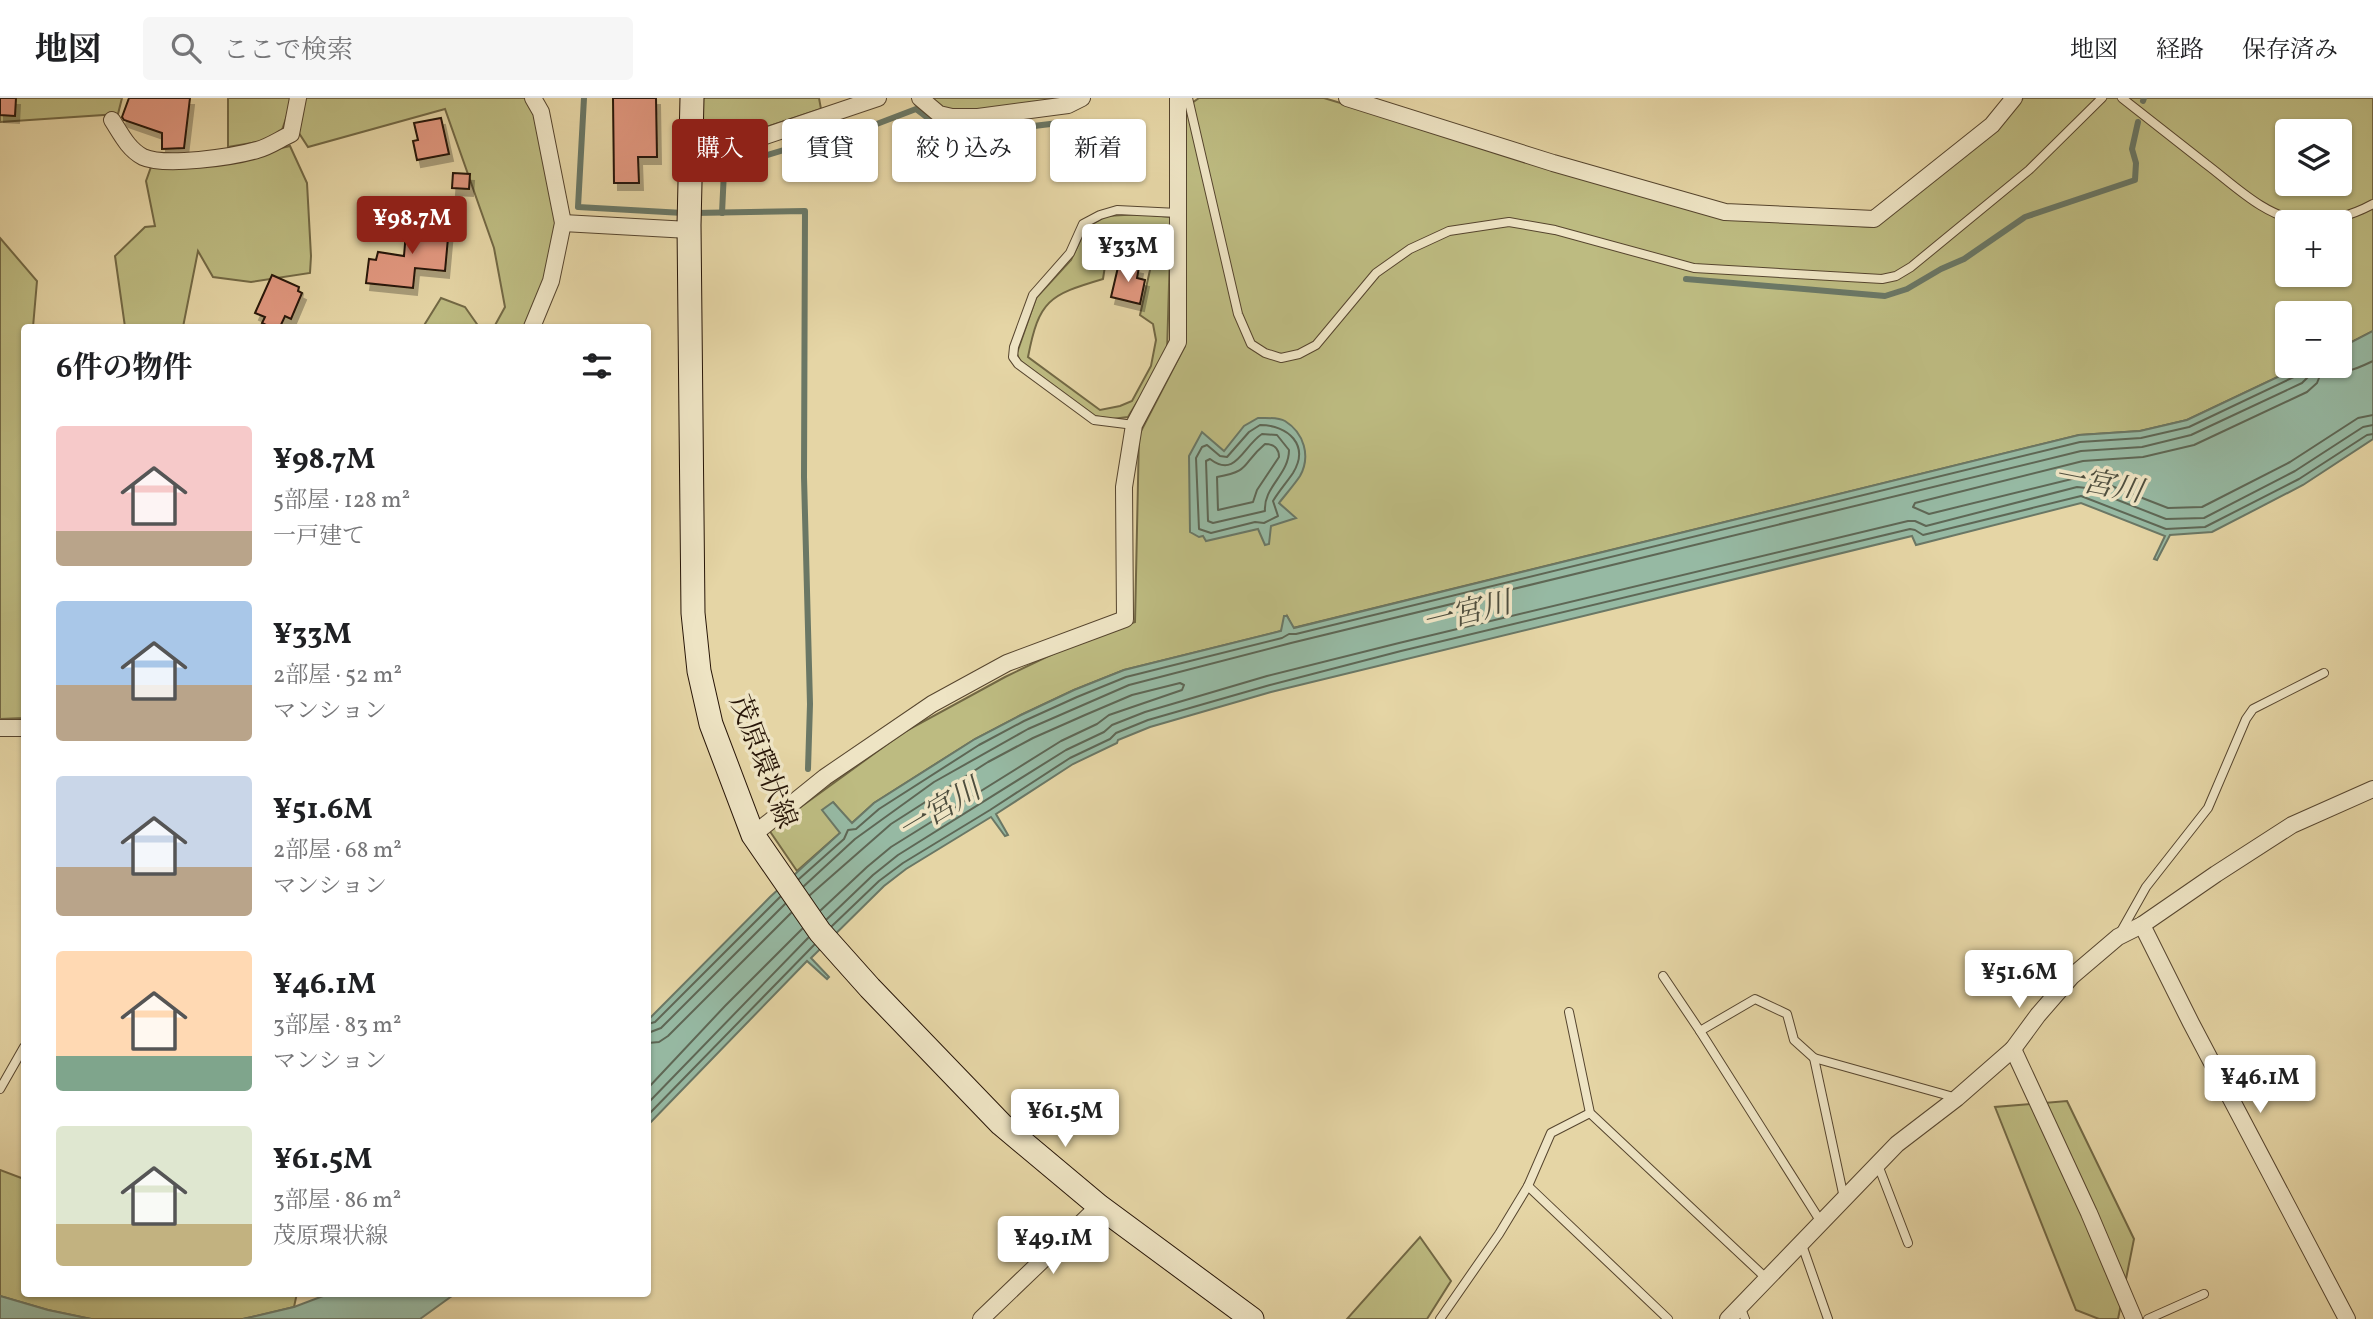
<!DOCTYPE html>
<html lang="ja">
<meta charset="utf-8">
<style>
:root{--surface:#fff;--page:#f6f6f6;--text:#202124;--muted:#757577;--line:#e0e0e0;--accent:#8f2418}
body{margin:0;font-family:Vollkorn,"Noto Serif JP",serif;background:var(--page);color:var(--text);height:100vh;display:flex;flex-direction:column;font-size:26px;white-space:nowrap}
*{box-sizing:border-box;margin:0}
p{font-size:23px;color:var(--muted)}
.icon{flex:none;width:38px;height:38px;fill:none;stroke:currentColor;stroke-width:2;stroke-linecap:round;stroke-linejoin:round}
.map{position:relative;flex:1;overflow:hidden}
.panel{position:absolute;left:21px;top:226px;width:630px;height:973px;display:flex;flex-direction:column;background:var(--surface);border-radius:7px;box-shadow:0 2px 5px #0004}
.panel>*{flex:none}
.banner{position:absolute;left:672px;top:21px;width:665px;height:63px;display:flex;gap:14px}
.tools{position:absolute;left:2275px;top:21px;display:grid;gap:14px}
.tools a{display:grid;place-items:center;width:77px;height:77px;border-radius:7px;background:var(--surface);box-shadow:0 2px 5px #0004;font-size:35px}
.price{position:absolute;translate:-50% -60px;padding:0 16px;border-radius:7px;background:#fff;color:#222;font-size:23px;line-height:46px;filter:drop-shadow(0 2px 4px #0008)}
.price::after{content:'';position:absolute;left:50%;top:42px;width:21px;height:16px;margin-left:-10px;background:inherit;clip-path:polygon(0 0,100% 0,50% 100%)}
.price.current{background:var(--accent);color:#fff}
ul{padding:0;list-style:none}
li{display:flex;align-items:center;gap:21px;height:175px;padding:0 35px}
li span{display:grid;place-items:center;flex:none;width:196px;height:140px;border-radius:7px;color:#555}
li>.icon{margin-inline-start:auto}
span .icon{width:84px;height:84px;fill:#fffc;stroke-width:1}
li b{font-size:30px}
h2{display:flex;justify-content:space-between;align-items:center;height:84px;padding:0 35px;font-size:30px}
.chip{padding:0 24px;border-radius:7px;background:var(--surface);box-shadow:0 2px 5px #0004;font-size:24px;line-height:63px}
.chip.current{background:var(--accent);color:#fff}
header{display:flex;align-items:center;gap:42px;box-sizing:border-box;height:98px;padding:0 35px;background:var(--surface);border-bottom:2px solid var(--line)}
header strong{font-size:33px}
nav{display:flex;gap:38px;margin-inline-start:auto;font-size:24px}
.search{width:490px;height:63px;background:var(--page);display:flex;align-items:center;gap:18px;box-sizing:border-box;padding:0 24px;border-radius:7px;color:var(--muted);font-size:26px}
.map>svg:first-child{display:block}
</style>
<header>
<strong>地図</strong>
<div class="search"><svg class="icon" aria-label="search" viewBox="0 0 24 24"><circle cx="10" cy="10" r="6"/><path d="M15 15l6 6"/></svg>ここで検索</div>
<nav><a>地図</a><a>経路</a><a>保存済み</a></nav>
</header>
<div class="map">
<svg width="2373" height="1221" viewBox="0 0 2373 1221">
<defs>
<filter id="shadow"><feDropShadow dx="4" dy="7" stdDeviation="0" flood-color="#0004"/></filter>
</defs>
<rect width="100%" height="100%" fill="#e5d5a5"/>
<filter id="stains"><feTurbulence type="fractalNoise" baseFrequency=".00286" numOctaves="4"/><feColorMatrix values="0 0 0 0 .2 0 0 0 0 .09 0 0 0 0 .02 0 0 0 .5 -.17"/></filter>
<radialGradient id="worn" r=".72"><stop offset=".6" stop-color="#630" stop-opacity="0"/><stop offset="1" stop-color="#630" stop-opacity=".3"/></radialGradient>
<g fill="#bdbb81" stroke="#726844" stroke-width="2" fill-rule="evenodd">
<path d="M0 0H122L118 16 0 24Z"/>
<path d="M228 0H293L281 35 263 43 228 49Z"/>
<path d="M303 0H527L531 4 558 124 544 184 525 229H494L505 209 494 150 445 11 308 49 297 32Z"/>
<path d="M702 0H819L821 11 701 51Z"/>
<path d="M928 0H1067L965 14 942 11Z"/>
<path d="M1199 0H1324L1719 119 1874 129 1998 31 2023 0H2373V233L2340 250V215H2287V268H2301L2187 322 2140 333 2079 337 1293 530 1287 518 1281 533 1124 572 1074 592 1021 617 975 641 874 705 851 726 833 704 840 735 797 773 769 732 904 634 1005 579 1082 542 1135 524 1139 337 1185 248V10ZM2287 33H2340V86H2287ZM2287 124H2340V177H2287Z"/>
<path d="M290 48 307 85 311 158 310 175 251 184 213 179 198 153 183 229H125L115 158 145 129 155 128 146 83 151 69 255 56Z"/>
<path d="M1142 116 1171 119 1167 255 1128 319 1112 321 1094 318 1019 262 1017 255 1036 200 1071 162 1086 130 1106 118ZM1136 145 1150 154V172L1140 217 1153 226 1156 242 1151 268 1132 303 1120 308 1100 312 1028 259C1039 202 1049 197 1103 181L1105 168 1116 151Z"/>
<path d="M0 140 37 183 33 229H24V620L0 621Z"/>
<path d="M441 200 465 209 479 229H423Z"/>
<path d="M2067 1003 2134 1141 2118 1221H2099L2076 1212 1995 1009Z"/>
<path d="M0 1072 24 1081V1195H297L294 1209 243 1221H91L48 1212 0 1198Z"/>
<path d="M1420 1139 1451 1183 1427 1221H1347Z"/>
</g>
<g fill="#96b9a3" stroke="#6a7765" stroke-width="2">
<path d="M2373 233V341L2303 387 2212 434 2170 437 2157 462 2154 461 2165 438 2081 405 1916 447 1912 438 1271 594 1150 629 1118 642 1117 645 1073 666 996 716 1008 737 1005 738 991 719 906 771 884 788 811 860 829 879 827 881 807 863 648 1027V922L770 799 840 735 822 712 833 704 852 725 874 705 975 641 1021 617 1074 592 1124 572 1281 533 1284 518H1287L1294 530 2079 337 2140 333 2187 322 2301 268H2340V250Z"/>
<path d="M1258 320C1266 320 1278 319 1285 323 1304 335 1311 358 1300 378 1294 387 1286 396 1279 405L1296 420 1271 428 1269 446 1265 447 1258 431 1206 443 1203 438 1199 439 1190 434 1189 358 1202 334 1224 353 1244 328Z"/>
<path d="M331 1195H456L420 1221H243L294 1209Z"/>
<path d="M0 1198 48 1212 91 1221H0Z"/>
</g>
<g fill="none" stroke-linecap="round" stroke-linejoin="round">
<g stroke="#5e6755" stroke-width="2">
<path d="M2373 263C2352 273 2346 276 2323 270L2317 285 2307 294 2194 347 2143 359 2083 363 1915 405 1913 409 1929 416 2080 379 2091 380 2168 410 2202 409 2290 364 2358 320 2373 317"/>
<path d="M1260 327C1288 327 1310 347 1293 375 1287 384 1279 393 1273 403L1278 418 1264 425 1255 424 1211 435 1199 431 1196 360 1202 349 1207 347 1220 358 1227 359 1249 334Z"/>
<path d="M1262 336 1277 337 1289 352C1289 377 1263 389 1265 413L1213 425 1208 423 1206 363 1210 361C1236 381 1243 348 1262 336Z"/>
<path d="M1265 346C1273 346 1279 350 1279 359L1257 392 1253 404 1218 412 1217 379C1252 373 1241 366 1265 346Z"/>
<path d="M799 781 844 741 848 732 856 731 879 711 979 647 1024 623 1077 599 1126 579 1282 540 1289 536H1296L2080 344 2141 340 2189 329 2298 277 2302 268"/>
<path d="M804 788 855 741 934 684 1028 631 1129 587 1291 545 2081 353 2142 349 2191 337 2302 285 2309 278 2311 268"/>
<path d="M810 797 891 726 988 664 1033 640 1085 617 1132 597 1180 585 1184 587 1182 592 1109 617 1097 626 1061 643 891 749 867 769 821 812"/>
<path d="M827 821 873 777 898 757 1066 652 1104 634 1112 627 1145 614 1267 578 1399 545 1908 423H1915L1926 428 2077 389 2087 390 2166 421 2204 420 2295 373 2363 329 2373 327"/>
<path d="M832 828 879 783 903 765 990 712 1070 660 1110 641 1116 635 1148 622 1270 587 1401 553 1910 431 1915 432 1923 437 2081 398 2166 431 2205 429 2299 381 2367 337 2373 336"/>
<path d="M648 926 655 924 780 799"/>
<path d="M648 935 661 930 785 806"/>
<path d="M648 945 659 944 668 938 791 815"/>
<path d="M648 990 725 908 802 831"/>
<path d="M648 1005 808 840"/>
<path d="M648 1017 814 847"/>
</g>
<g stroke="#6a7765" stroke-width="6">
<path d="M584 0 578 109 683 115"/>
<path d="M2143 3 2144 0"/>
<path d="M694 115 805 113 804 379 810 606 808 671"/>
<path d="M722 115 724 73 728 69 827 39 861 32 916 11 947 35 959 37 1067 24"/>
<path d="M1686 181 1885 198 1907 191 1941 171 1964 161 2025 119 2135 82 2136 65 2132 51 2138 24"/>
</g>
</g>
<g fill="#e1977f" stroke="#271507" stroke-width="2" filter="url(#shadow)">
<path d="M0 0H16L15 18 0 17Z"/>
<path d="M129 0H190L184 50 162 51V35L124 22 122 19Z"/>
<path d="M613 0H656L657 59H638L639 85H614Z"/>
<path d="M441 20 449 56 417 62 413 43 418 42 414 25Z"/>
<path d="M453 75 470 76 469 91 452 90Z"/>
<path d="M407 122 439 125V128L449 129 445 173 415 170 413 190 366 185 369 161 376 162 378 154 404 158Z"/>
<path d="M1119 165 1139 169 1137 180 1145 182 1140 206 1111 199Z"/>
<path d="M272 177 299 189 298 193 302 195 291 221 285 218 280 229H270L262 225 265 219 255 215Z"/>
</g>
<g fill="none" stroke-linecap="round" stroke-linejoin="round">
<defs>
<g id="lane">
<path d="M1188 0 1238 216 1251 246 1265 255 1281 260 1299 256 1316 247 1376 175 1410 151 1449 133 1509 124 1555 132 1694 170 1882 181 1896 178 1911 169 2029 72 2102 0"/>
<path d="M2122 0C2150 22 2178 44 2206 66 2234 87 2264 118 2301 123 2324 126 2353 117 2373 106"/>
<path d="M1134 327 1094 322 1018 266 1013 259 1014 249 1033 197 1070 155 1083 126 1100 117 1117 112 1178 115"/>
<path d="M2119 837 2146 789 2208 710 2246 621 2253 611 2324 575"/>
<path d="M1663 878 1700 933 1821 1124"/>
<path d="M1569 914 1590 1015 1766 1180"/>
<path d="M1700 933 1755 901 1787 916 1794 942 1814 960 1957 1000"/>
<path d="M1814 960 1844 1100"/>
<path d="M0 991 24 949"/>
<path d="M1878 1067 1908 1145"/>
<path d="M1528 1088 1668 1221"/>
<path d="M1801 1144 1828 1221"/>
<path d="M1740 1208 1745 1221"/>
<path d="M1440 1221 1499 1136 1528 1088 1551 1035 1590 1015"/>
<path d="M2148 1221 2204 1196"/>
</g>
<g id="street">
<path d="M920 0 939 16 952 19H978L1068 7 1082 0"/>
<path d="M1347 0 1553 65 1725 114 1874 121 1992 27 2014 0"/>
<path d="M112 22C121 36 128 51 143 59 165 69 233 59 257 52 269 49 280 41 291 36L298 0"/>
<path d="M691 63 878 0"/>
<path d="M563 125 689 132"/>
<path d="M532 229 551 183 563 125 541 14 533 0"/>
<path d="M0 630H24"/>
<path d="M753 737 825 679 932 606 1007 565 1125 521 1124 389 1134 327 1178 244V0"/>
<path d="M2142 827 2191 925 2347 1221"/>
<path d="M2013 951 2089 1115 2134 1221"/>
<path d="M981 1221 1099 1108"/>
<path d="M1728 1221 1897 1046 1957 1000 2013 951 2038 917 2071 879 2118 839 2142 827 2216 776 2292 727 2373 691"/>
</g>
<path id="secondary" d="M692 0 689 127 693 515 699 573 711 626 753 737 820 834 870 890 1001 1026 1099 1108 1252 1221"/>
</defs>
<use href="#lane" stroke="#56452e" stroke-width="10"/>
<use href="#street" stroke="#56452e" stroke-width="18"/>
<use href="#secondary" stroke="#271507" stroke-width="25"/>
<use href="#lane" stroke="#eee4c4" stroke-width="8"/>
<use href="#street" stroke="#eee4c4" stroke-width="16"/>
<use href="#secondary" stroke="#eee4c4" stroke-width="23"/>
</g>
<g text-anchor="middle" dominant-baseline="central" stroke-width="7" stroke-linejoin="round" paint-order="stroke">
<g font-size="28" fill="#271507" stroke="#eee4c4">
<text transform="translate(762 664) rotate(69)">茂原環状線</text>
</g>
<g font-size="30" font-style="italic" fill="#4e4e3e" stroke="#eee4c4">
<text transform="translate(2098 387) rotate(11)">一宮川</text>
<text transform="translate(1467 516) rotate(-14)">一宮川</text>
<text transform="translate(940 713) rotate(-31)">一宮川</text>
</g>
</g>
<rect width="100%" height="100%" filter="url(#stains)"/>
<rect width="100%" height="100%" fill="url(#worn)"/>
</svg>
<div class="tools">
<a><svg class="icon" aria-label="layers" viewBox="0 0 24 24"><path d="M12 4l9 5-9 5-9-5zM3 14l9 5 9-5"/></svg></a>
<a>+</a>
<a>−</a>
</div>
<b class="price current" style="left:412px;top:158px">¥98.7M</b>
<b class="price" style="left:1128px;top:186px">¥33M</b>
<b class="price" style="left:2019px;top:912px">¥51.6M</b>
<b class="price" style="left:2260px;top:1017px">¥46.1M</b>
<b class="price" style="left:1065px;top:1051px">¥61.5M</b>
<b class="price" style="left:1053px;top:1178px">¥49.1M</b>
<div class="banner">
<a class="chip current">購入</a>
<a class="chip">賃貸</a>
<a class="chip">絞り込み</a>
<a class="chip">新着</a>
</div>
<section class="panel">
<h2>6件の物件<svg class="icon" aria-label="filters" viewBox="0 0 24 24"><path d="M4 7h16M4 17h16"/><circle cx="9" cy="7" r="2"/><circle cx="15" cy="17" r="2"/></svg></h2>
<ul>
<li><span style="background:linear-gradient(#f6c9c9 75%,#b9a48a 0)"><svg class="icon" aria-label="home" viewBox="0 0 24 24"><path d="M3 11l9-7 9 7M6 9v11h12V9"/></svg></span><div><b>¥98.7M</b><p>5部屋 · 128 m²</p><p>一戸建て</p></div></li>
<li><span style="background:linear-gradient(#a9c7e8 60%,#b9a48a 0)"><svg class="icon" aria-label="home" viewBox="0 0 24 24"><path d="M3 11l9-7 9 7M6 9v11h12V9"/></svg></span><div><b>¥33M</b><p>2部屋 · 52 m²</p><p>マンション</p></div></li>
<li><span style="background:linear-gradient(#c9d6e8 65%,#b9a48a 0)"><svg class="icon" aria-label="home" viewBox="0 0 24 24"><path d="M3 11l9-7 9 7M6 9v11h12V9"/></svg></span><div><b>¥51.6M</b><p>2部屋 · 68 m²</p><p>マンション</p></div></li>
<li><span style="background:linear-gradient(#ffd9b3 75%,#7fa58c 0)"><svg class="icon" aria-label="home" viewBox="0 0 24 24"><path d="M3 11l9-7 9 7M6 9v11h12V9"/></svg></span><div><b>¥46.1M</b><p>3部屋 · 83 m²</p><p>マンション</p></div></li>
<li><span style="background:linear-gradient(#dfe7d0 70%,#c2b280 0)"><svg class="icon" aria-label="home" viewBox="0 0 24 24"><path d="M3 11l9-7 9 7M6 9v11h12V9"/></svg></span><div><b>¥61.5M</b><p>3部屋 · 86 m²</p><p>茂原環状線</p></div></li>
</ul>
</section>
</div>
